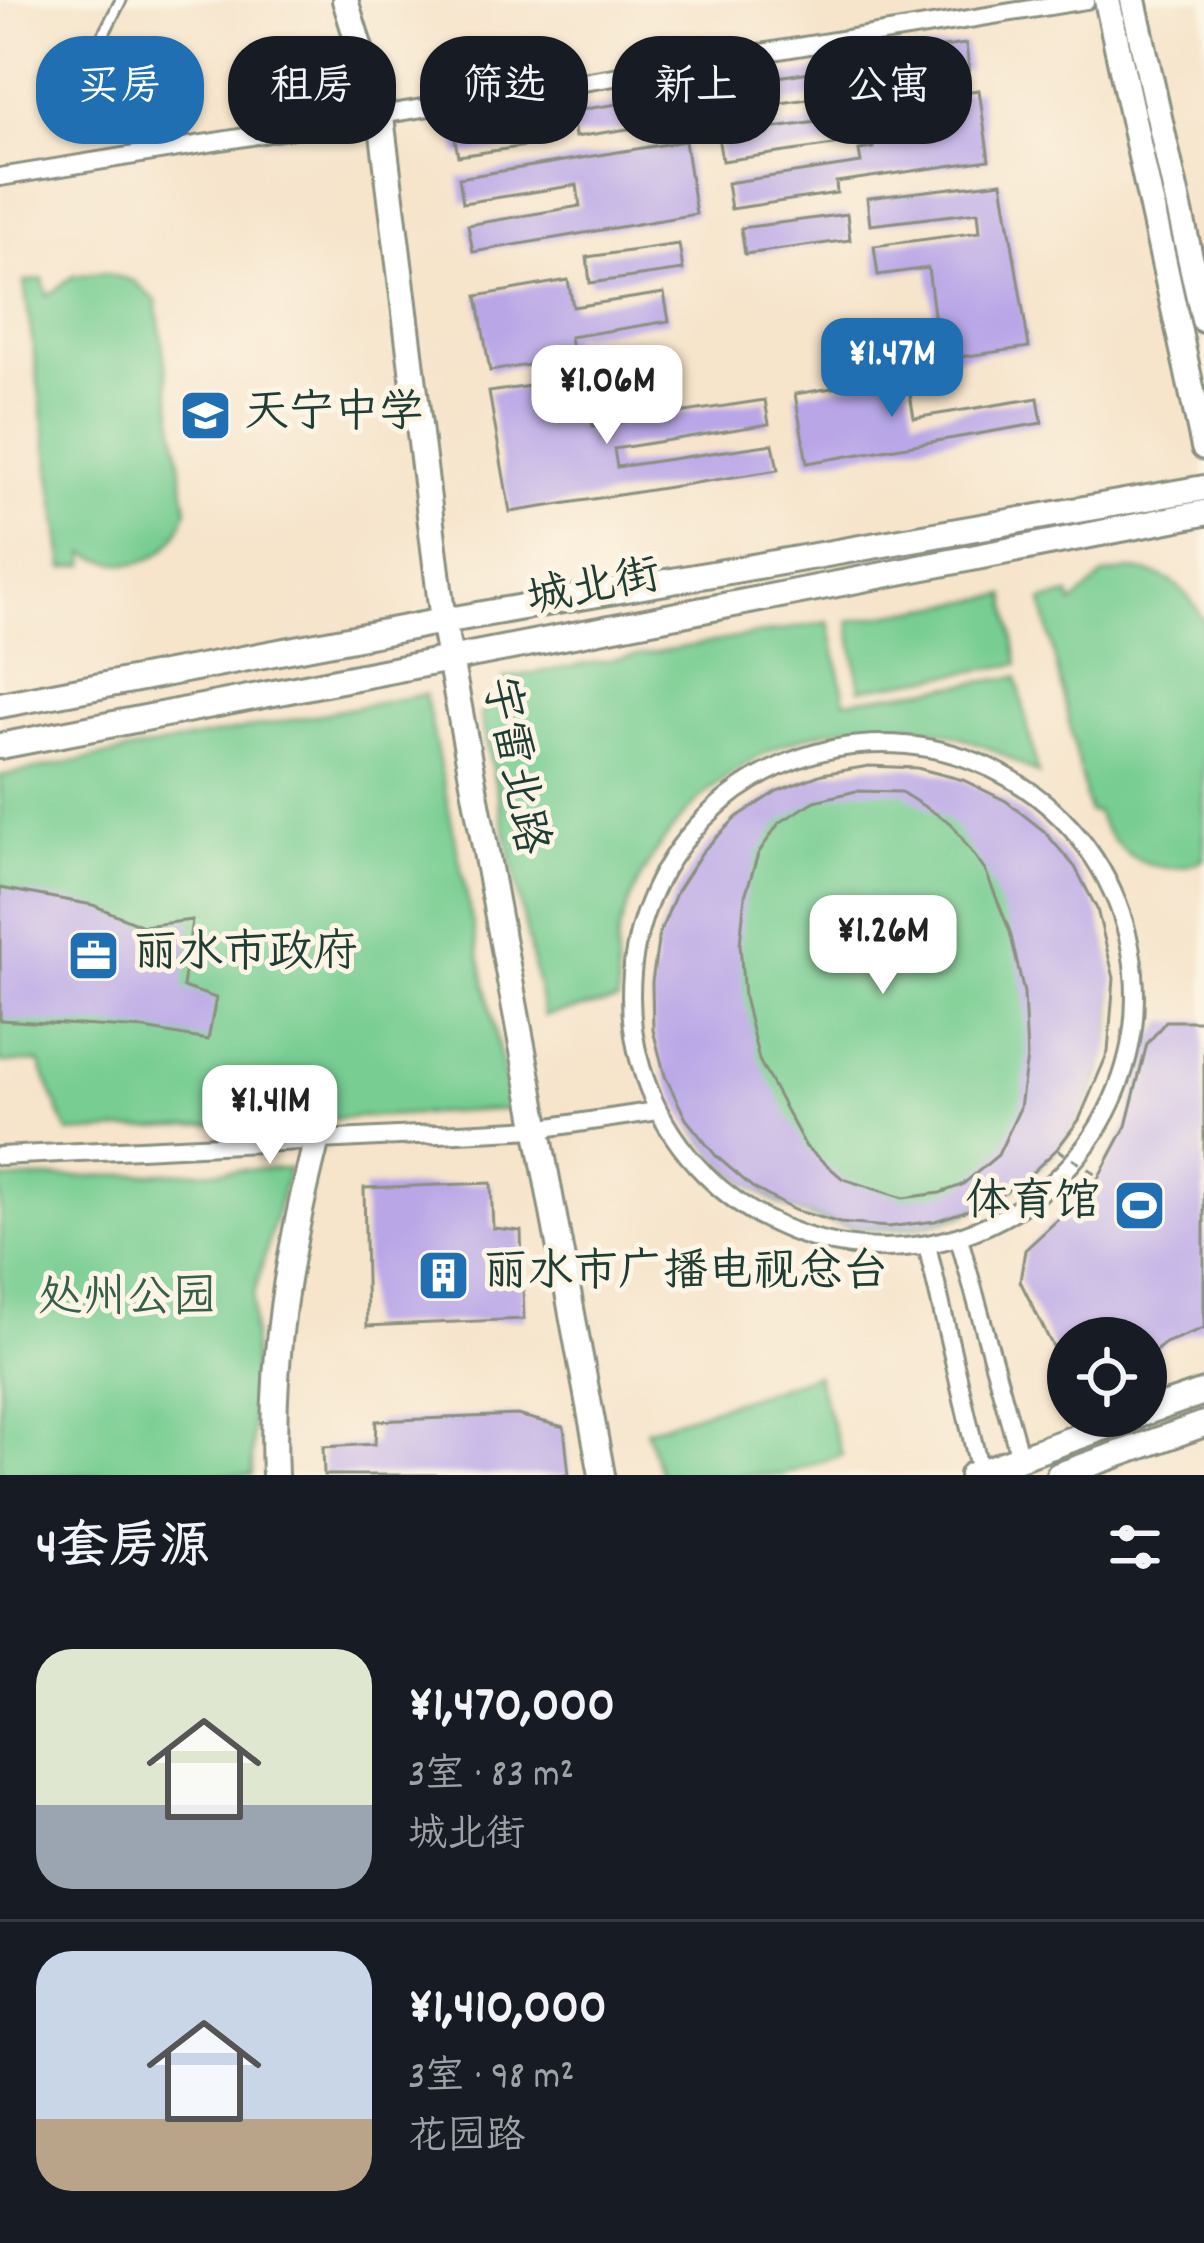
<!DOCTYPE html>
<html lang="zh">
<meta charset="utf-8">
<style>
:root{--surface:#171b24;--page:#242831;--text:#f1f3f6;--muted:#9ea1a6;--line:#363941;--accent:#1f6fb2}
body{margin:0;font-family:Dekko,"LXGW WenKai TC",sans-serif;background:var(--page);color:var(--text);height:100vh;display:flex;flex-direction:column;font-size:45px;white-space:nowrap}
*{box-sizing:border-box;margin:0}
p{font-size:39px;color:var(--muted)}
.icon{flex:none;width:66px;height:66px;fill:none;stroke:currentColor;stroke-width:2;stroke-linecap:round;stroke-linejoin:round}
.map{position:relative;height:1475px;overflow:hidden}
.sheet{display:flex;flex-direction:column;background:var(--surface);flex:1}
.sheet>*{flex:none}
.banner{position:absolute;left:36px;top:36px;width:1134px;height:108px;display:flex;gap:24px}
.controls{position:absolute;left:1047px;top:1317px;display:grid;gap:24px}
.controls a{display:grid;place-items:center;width:120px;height:120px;border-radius:50%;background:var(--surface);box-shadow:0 3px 9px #0004;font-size:60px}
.price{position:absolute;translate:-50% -102px;padding:0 27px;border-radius:24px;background:#fff;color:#222;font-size:39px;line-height:78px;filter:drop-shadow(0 3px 6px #0008)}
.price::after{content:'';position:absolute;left:50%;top:72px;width:36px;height:27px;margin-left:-18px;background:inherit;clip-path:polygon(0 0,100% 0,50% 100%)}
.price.selected{background:var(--accent);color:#fff}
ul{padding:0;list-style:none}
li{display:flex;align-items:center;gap:36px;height:300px;padding:0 36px}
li+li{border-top:3px solid var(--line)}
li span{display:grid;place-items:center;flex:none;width:336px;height:240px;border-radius:36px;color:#555}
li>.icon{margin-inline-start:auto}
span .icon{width:144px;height:144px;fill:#fffc;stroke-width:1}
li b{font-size:51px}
h2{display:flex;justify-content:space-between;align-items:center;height:144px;padding:0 36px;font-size:51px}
.tag{padding:0 42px;border-radius:48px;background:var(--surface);box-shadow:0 3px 9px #0004;font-size:42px;line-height:108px}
.tag.selected{background:var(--accent);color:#fff}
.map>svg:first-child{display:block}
</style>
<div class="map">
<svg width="1204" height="1475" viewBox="0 0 1204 1475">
<rect width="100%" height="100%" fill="#fcf5e5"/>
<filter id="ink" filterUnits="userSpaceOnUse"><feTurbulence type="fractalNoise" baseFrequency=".00833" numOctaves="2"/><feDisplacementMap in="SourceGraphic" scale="24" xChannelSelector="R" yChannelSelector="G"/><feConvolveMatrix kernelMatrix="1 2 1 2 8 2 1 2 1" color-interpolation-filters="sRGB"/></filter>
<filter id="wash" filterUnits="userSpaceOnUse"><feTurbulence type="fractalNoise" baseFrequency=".004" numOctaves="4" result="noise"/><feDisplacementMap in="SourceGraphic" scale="48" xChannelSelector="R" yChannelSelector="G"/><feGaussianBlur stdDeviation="2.7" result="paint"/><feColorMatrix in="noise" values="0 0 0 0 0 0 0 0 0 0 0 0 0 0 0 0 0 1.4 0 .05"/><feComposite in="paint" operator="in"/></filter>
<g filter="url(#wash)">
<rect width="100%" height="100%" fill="#f6e4cb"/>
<g fill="#77cd92" stroke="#4b8563" stroke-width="3">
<path d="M104 273 134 281 156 301 187 510C171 562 134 576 85 553L86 565 64 568 24 282 43 279 47 296 73 276Z"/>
<path d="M1130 570C1167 572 1187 588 1204 621V859C1159 883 1113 854 1096 812H1089L1042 601 1069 595 1072 604 1104 575Z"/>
<path d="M1006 595 1018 664 860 689 849 621Z"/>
<path d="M829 622 845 701 1017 677 1038 774C1001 753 963 733 920 727 783 708 660 799 620 928 614 949 618 978 618 1001L544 1016 481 716 505 678Z"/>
<path d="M425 694 511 1109 68 1133 39 1062 0 1063V776Z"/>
<circle cx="884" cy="1001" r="228"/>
<path d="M289 1168 253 1298 252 1475H0V1180Z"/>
<path d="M816 1375 842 1455 782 1475H661L646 1430Z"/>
</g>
<g id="blocks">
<g fill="#b8a6e7" fill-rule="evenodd">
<path d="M966 44 969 70 855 85 851 59Z"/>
<path d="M823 70 827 96 736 110 732 84Z"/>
<path d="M979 90 989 160 836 182 837 193 731 209 727 183 861 163 859 150 873 148 867 105Z"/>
<path d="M657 98 661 124 575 137 572 111Z"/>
<path d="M543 116 547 143 458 156 453 129Z"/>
<path d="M831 120 834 145 722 161 718 136Z"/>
<path d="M685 141 696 214 473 252 468 225 580 206 577 185 463 203 459 178Z"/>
<path d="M1002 182 1029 347 940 360 928 268 878 275 874 246 980 232 978 212 870 225 867 198Z"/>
<path d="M847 214 850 240 745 254 741 228Z"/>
<path d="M679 244 683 270 590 283 587 257Z"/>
<path d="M568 280 573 307 664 293 669 321 570 337 573 358 490 371 477 296Z"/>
<path d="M907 376 914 418 1038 398 1042 423 807 463 795 394Z"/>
<path d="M586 378 593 426 765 400 769 424 614 449 617 467 773 444 778 470 510 512 489 392Z"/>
<path d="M869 766 917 768 963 780 1006 801 1044 831 1075 867 1097 909 1114 978 1108 1052 1079 1120 1057 1149 1022 1182 981 1206 935 1221 888 1227 840 1223 794 1210 752 1187 716 1156 686 1119 665 1076 653 1030 652 982 659 935 677 891 703 851 737 817 777 791 822 774ZM856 791 901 792 951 823 986 872 1010 932 1024 993 1027 1057 1020 1108 998 1155 962 1185 940 1193 903 1198 843 1179 806 1147 759 1060 744 997 740 944 745 896 758 854 779 823 815 801Z"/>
<path d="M0 888 93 905 143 926 192 920 183 987 216 998 208 1040 144 1029 0 1020Z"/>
<path d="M1166 1021H1204V1328L1165 1343 1146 1359V1338H1068V1377L1020 1281 1025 1250 1094 1186 1126 1126 1147 1044Z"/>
<path d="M491 1183 493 1228 521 1231 524 1319 367 1326 364 1188Z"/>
<path d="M517 1415 564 1427 569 1475H324L323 1447 375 1444 376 1421Z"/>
</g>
</g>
</g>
<g filter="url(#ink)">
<use href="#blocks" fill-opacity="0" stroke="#8a9080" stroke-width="3"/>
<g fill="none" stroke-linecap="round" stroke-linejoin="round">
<defs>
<path id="lane" d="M100 107 97 47 121 0"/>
<g id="street">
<path d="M0 177 1086 0"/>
<circle cx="883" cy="996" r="252"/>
<path d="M0 1156 537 1129 657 1111"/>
<path d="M959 1238 1020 1458"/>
<path d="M927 1245 980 1472"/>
</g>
<g id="secondary">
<path d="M345 0 381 117 443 621 602 1475"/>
<path d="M1107 0 1204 447"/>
<path d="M1133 0 1204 320"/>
<path d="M0 705 443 621 1204 488"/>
<path d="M0 746 1204 513"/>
<path d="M1146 1412 1204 1392"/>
<path d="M275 1475C270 1358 288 1252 317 1139"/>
<path d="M972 1475 1136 1416"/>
<path d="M1059 1475 1204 1424"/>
</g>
</defs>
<use href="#lane" stroke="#8a9080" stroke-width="15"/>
<use href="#street" stroke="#8a9080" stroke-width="22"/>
<use href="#secondary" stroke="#8a9080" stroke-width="30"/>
<use href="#lane" stroke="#fff" stroke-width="9"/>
<use href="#street" stroke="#fff" stroke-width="16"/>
<use href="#secondary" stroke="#fff" stroke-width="24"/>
<path stroke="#8a9080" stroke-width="3" stroke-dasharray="9 9" stroke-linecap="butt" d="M1057 1149 1099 1176"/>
</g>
</g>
<defs>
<symbol id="school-square" viewBox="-11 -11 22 22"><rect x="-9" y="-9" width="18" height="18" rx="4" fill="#1f6fb2" stroke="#fcf5e5"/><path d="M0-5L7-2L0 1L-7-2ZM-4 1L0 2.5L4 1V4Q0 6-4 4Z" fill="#fff"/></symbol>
<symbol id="office-square" viewBox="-11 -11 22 22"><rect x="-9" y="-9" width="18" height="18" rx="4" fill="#1f6fb2" stroke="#fcf5e5"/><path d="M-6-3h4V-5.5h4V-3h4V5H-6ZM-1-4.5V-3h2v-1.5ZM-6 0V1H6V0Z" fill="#fff"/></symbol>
<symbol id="stadium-square" viewBox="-11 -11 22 22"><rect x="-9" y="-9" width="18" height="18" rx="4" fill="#1f6fb2" stroke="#fcf5e5"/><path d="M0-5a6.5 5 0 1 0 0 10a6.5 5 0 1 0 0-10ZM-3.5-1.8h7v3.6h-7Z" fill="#fff"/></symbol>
<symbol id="building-square" viewBox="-11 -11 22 22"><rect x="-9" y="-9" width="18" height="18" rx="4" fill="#1f6fb2" stroke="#fcf5e5"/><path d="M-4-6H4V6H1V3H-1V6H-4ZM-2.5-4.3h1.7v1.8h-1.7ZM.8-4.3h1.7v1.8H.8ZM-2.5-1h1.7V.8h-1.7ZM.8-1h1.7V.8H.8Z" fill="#fff"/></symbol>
</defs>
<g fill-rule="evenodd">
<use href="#school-square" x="176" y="386" width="59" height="59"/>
<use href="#office-square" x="64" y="926" width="59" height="59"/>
<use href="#stadium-square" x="1110" y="1176" width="59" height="59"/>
<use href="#building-square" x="414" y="1246" width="59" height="59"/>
</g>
<g text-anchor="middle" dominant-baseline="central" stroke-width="10" stroke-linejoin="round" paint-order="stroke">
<g font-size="45" fill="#1f3d34" stroke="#fcf5e5" text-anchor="start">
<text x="244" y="416">天宁中学</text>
<text x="133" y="956">丽水市政府</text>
<text x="1100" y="1205" text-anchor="end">体育馆</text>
<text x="483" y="1275">丽水市广播电视总台</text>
</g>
<g font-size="45" fill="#1f3d34" stroke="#fcf5e5">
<text transform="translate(594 590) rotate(-11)">城北街</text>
<text transform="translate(512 766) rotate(79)">宇雷北路</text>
</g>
<g font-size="45" fill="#35614c" stroke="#fcf5e5">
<text x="127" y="1301">处州公园</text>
</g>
</g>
</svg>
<div class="controls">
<a><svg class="icon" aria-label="locate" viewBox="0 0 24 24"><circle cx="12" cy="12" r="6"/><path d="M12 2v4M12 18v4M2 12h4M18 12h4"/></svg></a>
</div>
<b class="price selected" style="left:892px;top:420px">¥1.47M</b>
<b class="price" style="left:607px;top:447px">¥1.06M</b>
<b class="price" style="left:883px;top:997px">¥1.26M</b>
<b class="price" style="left:270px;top:1167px">¥1.41M</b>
<div class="banner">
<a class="tag selected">买房</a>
<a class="tag">租房</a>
<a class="tag">筛选</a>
<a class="tag">新上</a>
<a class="tag">公寓</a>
</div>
</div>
<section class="sheet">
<h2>4套房源<svg class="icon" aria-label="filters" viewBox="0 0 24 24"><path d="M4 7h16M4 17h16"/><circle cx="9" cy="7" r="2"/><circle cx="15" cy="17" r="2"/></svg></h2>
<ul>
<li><span style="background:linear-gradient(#dfe7d0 65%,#9aa5b1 0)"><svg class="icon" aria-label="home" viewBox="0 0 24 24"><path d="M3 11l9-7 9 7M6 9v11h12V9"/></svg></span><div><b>¥1,470,000</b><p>3室 · 83 m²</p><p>城北街</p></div></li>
<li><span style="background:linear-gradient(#c9d6e8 70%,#b9a48a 0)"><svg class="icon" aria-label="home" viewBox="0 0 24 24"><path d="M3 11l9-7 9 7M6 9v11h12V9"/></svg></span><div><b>¥1,410,000</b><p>3室 · 98 m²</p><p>花园路</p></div></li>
</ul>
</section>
